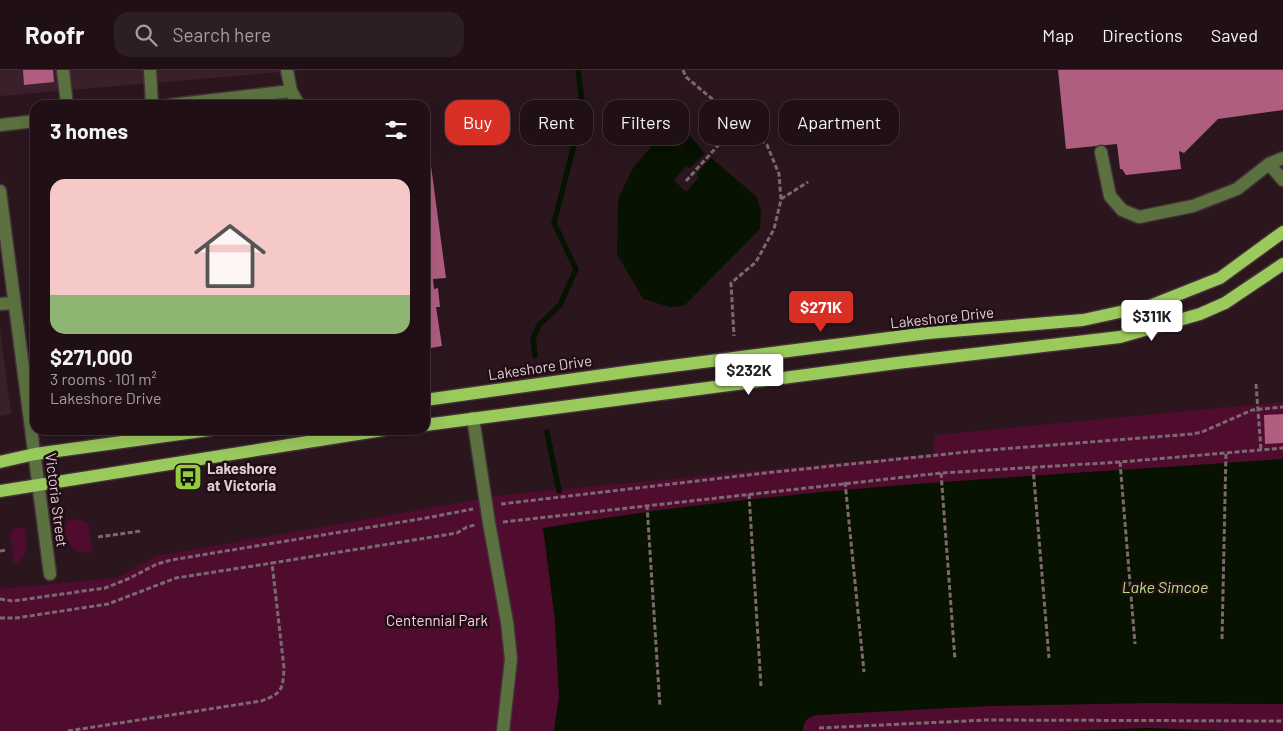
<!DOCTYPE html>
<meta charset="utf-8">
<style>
:root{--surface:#201016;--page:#2d1e23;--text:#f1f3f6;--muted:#a29da1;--line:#3d3035;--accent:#d93025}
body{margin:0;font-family:Barlow,sans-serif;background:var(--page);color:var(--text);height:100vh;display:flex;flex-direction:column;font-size:19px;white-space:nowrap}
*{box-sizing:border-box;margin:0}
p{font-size:16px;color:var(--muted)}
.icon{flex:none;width:28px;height:28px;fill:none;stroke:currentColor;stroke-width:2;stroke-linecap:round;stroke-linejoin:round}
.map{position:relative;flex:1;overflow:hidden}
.drawer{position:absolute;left:30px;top:30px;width:400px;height:335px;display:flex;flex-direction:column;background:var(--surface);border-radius:15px;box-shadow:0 5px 20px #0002,0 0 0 1px var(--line)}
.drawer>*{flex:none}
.guide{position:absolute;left:445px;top:30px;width:475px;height:45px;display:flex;gap:10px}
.price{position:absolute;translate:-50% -42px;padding:0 11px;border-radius:5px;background:#fff;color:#222;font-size:16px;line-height:32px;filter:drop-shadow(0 1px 2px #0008)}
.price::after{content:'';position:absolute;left:50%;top:30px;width:15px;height:11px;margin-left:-8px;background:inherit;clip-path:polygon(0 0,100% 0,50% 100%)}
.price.current{background:var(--accent);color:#fff}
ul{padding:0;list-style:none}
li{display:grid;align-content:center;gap:10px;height:265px;padding:0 20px}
li span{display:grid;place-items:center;height:155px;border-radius:15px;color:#555}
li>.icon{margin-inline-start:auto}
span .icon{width:90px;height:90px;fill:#fffc;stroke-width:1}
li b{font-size:21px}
h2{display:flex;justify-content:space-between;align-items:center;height:60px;padding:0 20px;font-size:21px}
.chip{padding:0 18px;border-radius:15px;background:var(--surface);box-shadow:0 5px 20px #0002,0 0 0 1px var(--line);font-size:18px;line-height:45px}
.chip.current{background:var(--accent);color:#fff}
header{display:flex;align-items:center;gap:30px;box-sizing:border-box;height:70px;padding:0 25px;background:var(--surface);border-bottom:1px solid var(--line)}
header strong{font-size:24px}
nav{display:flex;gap:28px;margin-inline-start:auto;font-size:18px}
.search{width:350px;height:45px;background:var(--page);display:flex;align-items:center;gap:12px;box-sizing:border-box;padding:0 18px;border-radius:15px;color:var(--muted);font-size:19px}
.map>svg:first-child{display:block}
</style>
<header>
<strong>Roofr</strong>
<div class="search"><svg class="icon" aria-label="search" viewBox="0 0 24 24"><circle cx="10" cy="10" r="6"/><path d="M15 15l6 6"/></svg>Search here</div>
<nav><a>Map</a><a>Directions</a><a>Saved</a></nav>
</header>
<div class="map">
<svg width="1283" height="661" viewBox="0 0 1283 661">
<rect width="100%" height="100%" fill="#2b161e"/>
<g fill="#3a202a">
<path d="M0 0H305L0 26Z"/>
<path d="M0 258 11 344 0 346Z"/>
</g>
<g fill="#500c2f">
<path d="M1283 332V389L888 416 749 429 647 441 555 551 559 627 554 661H0V519L116 508 157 486 504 425 933 384 935 365Z"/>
<path d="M78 449 88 454 93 482C89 482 84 483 80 482 68 479 63 462 67 451Z"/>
<path d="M25 458C26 473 31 486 14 494L10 464 13 459Z"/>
<path d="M1149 633 1283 634V661H1226L1149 658 1063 661H803C803 651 807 648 816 645L987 636Z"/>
</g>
<g fill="#081200">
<path d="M665 61 688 63 705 84 690 98 686 96 674 110 686 122 699 107 696 104 711 88 757 127 761 142 760 159 684 236 670 237 643 229 617 184 618 129 633 98Z"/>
<path d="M1283 389V634L1149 633 987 636 816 645C807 648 803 651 803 661H554L559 627 555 551 543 458C788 416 1036 407 1283 389Z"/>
<path d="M1149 658 1226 661H1063Z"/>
</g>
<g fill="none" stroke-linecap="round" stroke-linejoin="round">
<g stroke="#081200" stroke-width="5.5">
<path d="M535 286 533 269 539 255 560 235 576 199 554 153 583 40 578 0"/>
<path d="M547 362 559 421"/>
</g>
</g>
<g fill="#b05e80">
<path d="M23 0H53L54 12 24 15Z"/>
<path d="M1058 0H1283V40L1218 49 1184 83 1179 81 1181 99 1126 105 1122 99H1120L1117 74 1066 79Z"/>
<path d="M425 51 446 208 433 209 434 219 438 218 440 237H436L442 276 425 279Z"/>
<path d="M1283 344V373L1265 374 1264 345Z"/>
</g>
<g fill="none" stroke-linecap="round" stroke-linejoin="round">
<defs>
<g id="minor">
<path d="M63 0 67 35"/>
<path d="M150 0 152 35"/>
<path d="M291 21 299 35"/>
<path d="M170 35 291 21 287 0"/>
<path d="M0 55 35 51"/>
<path d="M1101 82 1110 126 1122 140 1139 147 1193 136 1237 119 1269 94 1283 110"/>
<path d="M1269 94 1283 88"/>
<path d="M0 121 50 504"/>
<path d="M0 234 14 233"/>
<path d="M473 348 489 453 507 552 511 589 503 661"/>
</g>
<g id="major">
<path d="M425 330 633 301 928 263 1083 250 1152 235 1220 208 1283 162"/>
<path d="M425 355 897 293 1120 267 1200 244 1225 233 1283 194"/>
<path d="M0 392 35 384 209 360"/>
<path d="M0 421 383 360"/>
</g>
</defs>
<use href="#minor" stroke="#443038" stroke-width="15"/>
<use href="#major" stroke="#443038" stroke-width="15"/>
<g stroke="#7b6970" stroke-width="3" stroke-dasharray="5 2.5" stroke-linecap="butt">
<path d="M683 0 686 7 767 75 779 104 781 130 774 159 756 192 731 213 734 266"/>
<path d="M686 111 739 52"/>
<path d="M781 129 808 112"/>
<path d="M1256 314 1261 380"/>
<path d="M1120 392 1135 574"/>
<path d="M1033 397 1049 588"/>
<path d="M941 403 955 590"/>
<path d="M845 412 864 602"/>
<path d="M749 424 761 616"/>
<path d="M501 434 765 403 976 381 1192 364 1202 362 1252 340 1283 337"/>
<path d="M647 435 660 637"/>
<path d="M503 452 941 403 1120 392 1283 378"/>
<path d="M98 467 141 461"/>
<path d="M0 481 6 480"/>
<path d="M0 529 13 531 105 518 128 509 157 494 171 490 426 448 473 439"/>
<path d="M0 548H16L108 534 176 508 272 493"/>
<path d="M1222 569 1226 382"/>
<path d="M819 658 986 650 1283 651"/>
<path d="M68 661 261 631C282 624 283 619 284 598L272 493 457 463 467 457 475 455"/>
</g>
<use href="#minor" stroke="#5b7240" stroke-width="12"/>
<use href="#major" stroke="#9ac95c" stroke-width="12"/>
</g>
<defs>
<symbol id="bus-square" viewBox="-11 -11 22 22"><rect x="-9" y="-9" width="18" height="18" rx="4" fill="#94cc3c" stroke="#210d15"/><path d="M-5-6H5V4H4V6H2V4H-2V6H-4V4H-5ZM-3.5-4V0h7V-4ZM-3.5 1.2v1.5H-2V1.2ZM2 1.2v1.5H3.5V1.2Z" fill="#111"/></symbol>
</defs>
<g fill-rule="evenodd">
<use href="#bus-square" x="172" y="391" width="32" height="32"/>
</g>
<g text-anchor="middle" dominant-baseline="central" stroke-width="5" stroke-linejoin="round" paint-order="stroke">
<g font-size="15" fill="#dfcfd5" stroke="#210d15">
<text transform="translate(942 247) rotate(-6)">Lakeshore Drive</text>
<text transform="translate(540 297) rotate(-8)">Lakeshore Drive</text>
<text transform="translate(57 430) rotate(83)">Victoria Street</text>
</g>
<g font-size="15" font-weight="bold" fill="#dfcfd5" stroke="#210d15" text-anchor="start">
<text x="207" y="398">Lakeshore<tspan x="207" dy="17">at Victoria</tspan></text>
</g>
<g font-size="15" fill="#fecfe0" stroke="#210d15">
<text x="437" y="550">Centennial Park</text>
</g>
<g font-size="16" font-style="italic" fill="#b4e37a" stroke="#210d15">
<text x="1165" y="516">Lake Simcoe</text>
</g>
</g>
</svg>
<b class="price current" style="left:821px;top:263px">$271K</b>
<b class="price" style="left:1152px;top:272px">$311K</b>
<b class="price" style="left:749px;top:326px">$232K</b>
<div class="guide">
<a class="chip current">Buy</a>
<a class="chip">Rent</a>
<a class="chip">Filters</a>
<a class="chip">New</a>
<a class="chip">Apartment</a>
</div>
<section class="drawer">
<h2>3 homes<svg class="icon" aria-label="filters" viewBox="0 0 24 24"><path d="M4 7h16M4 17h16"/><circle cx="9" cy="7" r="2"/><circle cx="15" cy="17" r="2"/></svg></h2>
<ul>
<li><span style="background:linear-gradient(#f6c9c9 75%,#8fb573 0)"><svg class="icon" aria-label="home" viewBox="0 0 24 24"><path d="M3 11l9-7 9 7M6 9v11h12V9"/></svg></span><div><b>$271,000</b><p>3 rooms · 101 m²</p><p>Lakeshore Drive</p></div></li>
</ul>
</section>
</div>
